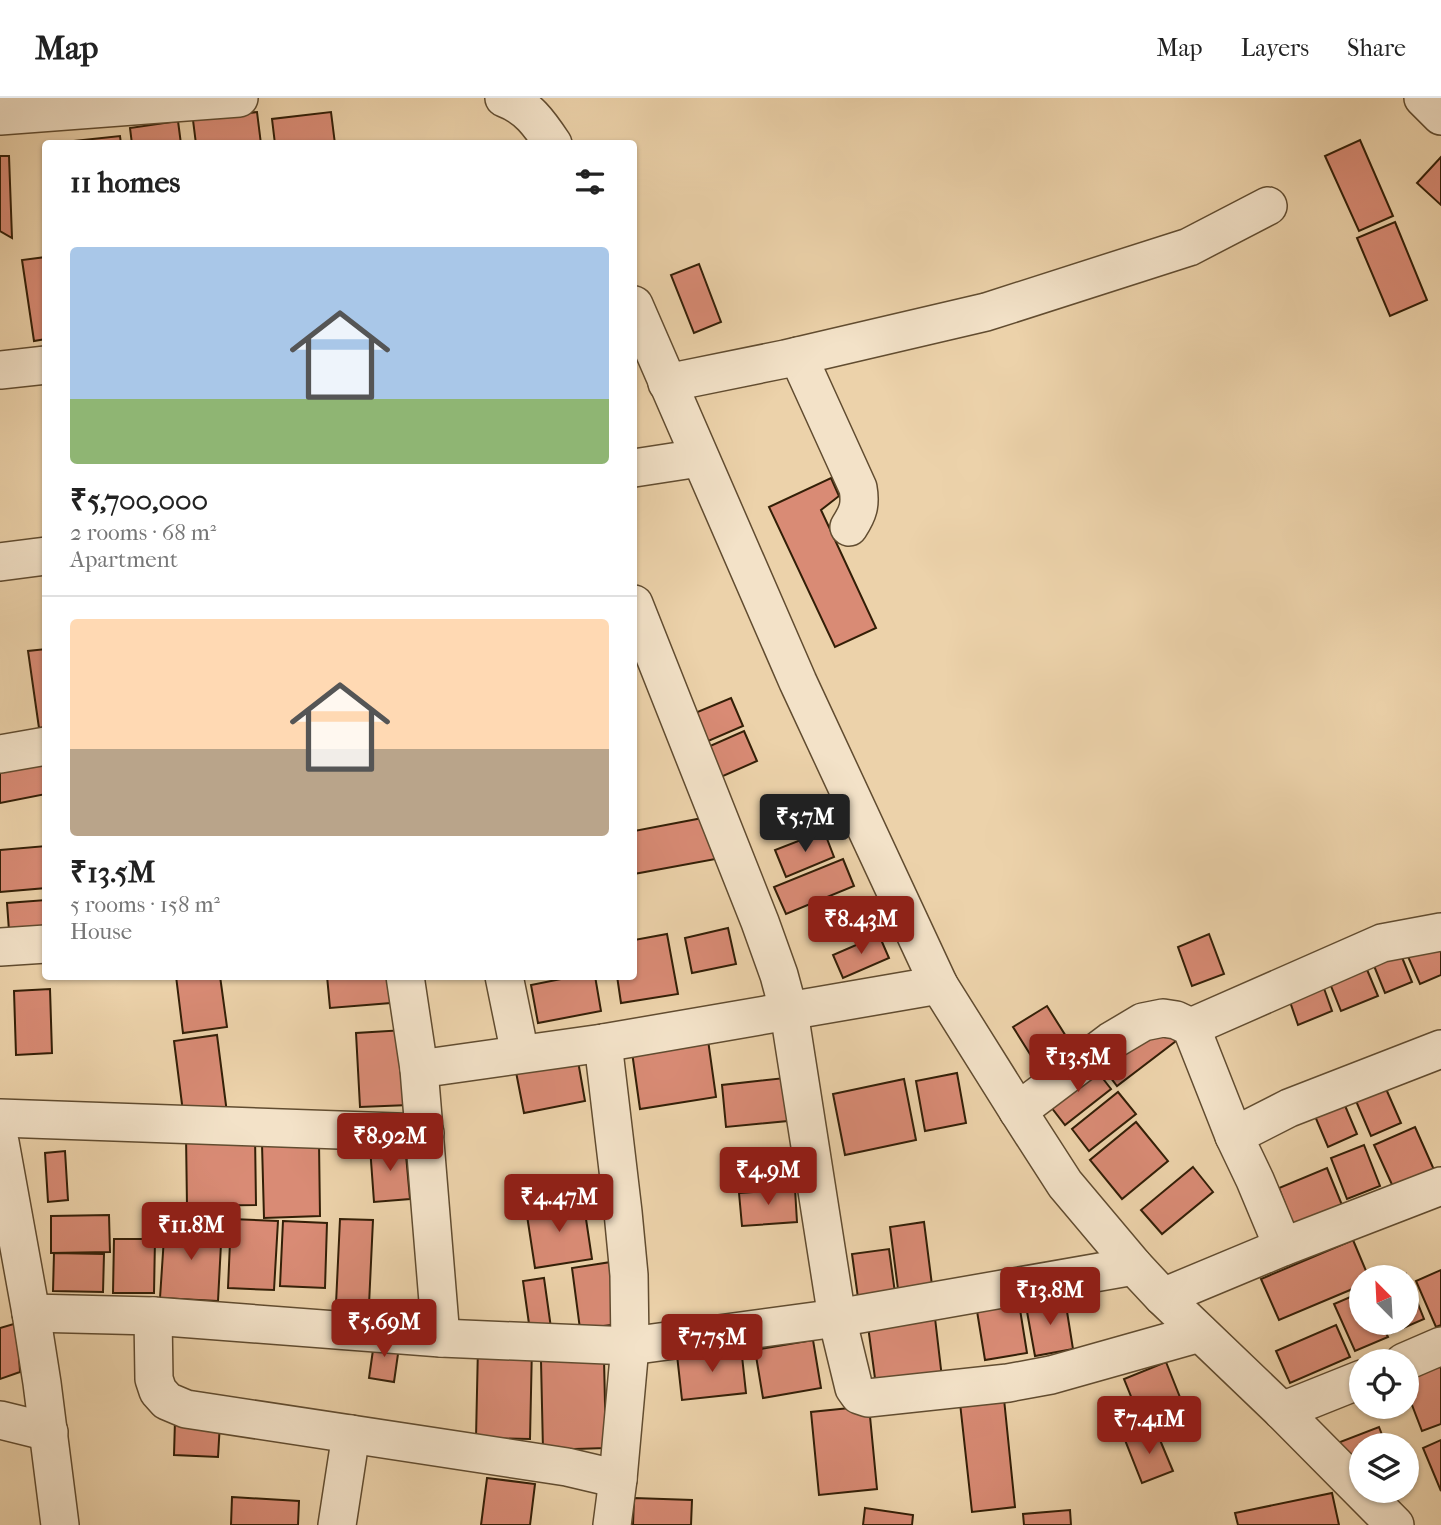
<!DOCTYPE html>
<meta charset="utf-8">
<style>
:root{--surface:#fff;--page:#f6f6f6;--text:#222;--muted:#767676;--line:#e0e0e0;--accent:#8f2418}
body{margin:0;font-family:"IM FELL French Canon",serif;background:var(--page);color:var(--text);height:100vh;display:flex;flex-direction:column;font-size:26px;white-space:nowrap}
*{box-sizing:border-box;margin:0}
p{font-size:23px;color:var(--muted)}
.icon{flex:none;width:38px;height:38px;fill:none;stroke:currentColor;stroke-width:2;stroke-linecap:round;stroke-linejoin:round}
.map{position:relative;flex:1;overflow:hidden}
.panel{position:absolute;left:42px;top:42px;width:595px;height:840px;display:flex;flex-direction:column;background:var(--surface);border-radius:7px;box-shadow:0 2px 5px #0004}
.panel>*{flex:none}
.needle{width:46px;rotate:336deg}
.tools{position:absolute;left:1349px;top:1167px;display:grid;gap:14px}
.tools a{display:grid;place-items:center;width:70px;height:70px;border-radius:50%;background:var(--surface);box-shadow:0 2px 5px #0004;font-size:35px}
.price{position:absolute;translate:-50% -60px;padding:0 16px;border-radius:7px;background:var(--accent);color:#fff;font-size:23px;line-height:46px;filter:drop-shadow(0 2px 4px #0008)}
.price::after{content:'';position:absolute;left:50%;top:42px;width:21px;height:16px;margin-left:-10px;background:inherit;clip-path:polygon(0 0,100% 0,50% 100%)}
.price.selected{background:#222;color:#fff}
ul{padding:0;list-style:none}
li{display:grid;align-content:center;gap:14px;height:371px;padding:0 28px}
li+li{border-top:2px solid var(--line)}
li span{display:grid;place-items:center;height:217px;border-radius:7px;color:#555}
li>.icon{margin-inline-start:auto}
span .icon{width:126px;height:126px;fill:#fffc;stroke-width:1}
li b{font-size:30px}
h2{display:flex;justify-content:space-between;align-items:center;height:84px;padding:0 28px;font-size:30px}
header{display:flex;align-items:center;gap:42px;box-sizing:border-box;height:98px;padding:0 35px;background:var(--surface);border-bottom:2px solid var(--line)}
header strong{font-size:33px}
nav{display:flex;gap:38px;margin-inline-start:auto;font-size:24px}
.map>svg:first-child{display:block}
</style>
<header>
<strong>Map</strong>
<nav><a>Map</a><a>Layers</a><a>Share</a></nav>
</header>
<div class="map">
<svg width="1441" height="1427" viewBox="0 0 1441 1427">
<rect width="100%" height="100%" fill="#ecd2aa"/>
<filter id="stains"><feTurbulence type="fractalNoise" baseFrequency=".00286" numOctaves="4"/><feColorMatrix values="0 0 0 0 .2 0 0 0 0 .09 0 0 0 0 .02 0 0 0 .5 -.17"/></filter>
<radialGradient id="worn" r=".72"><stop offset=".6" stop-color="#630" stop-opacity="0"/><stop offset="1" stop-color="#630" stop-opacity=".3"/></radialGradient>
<g fill="#d98b75" stroke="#331f07" stroke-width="2">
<path d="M257 14 261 46H196L193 22Z"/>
<path d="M331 14 335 46H275L272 21Z"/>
<path d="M178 23 181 46H132L130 30Z"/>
<path d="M120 38 121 46H65V44Z"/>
<path d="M1360 42 1393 118 1359 133 1325 58Z"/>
<path d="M0 58H9L12 140 0 133Z"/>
<path d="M1441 59V107L1417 85Z"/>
<path d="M1395 124 1427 202 1390 218 1357 140Z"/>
<path d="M46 159V241L34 243 22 162Z"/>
<path d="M699 166 721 224 694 235 671 177Z"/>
<path d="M831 380 839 398 821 412 876 530 835 549 769 409Z"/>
<path d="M46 551V629L39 630 28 553Z"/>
<path d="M731 600 743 628 706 644 695 615Z"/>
<path d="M744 633 757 663 714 682 701 652Z"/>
<path d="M46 655V696L0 705V664Z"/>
<path d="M713 718 721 760 634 776V733Z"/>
<path d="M824 733 834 759 786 779 775 752Z"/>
<path d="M46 748V790L0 794V752Z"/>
<path d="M843 761 854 788 786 816 774 789Z"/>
<path d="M46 802V831L9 833 7 805Z"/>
<path d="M728 830 736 866 692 875 685 840Z"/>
<path d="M667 836 678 896 621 905 617 878H634V842Z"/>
<path d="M1209 836 1224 876 1192 888 1178 849Z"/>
<path d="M879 837 889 860 843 880 833 857Z"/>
<path d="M1441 845V877L1420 886 1406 854Z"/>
<path d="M1397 847 1412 884 1385 895 1370 858Z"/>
<path d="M1363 862 1378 898 1341 913 1327 878Z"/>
<path d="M176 878H220L227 929 183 935Z"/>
<path d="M327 878H401L403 904 330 910Z"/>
<path d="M576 878H595L601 913 538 925 531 887Z"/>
<path d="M1321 882 1332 913 1298 927 1287 895Z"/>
<path d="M50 891 52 955 16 957 14 893Z"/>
<path d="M1047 908 1074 951 1040 972 1013 929Z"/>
<path d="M1164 926 1176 943 1117 988 1104 971Z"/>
<path d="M405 932 409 1007 360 1009 356 935Z"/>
<path d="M217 937 227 1015 184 1022 174 943Z"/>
<path d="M708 942 716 999 640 1011 632 954Z"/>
<path d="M578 963 585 1003 524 1015 516 974Z"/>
<path d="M1090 964 1111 991 1065 1027 1044 1000Z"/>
<path d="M957 975 966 1025 925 1033 916 983Z"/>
<path d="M794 979 798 1022 726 1029 722 987Z"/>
<path d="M904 981 916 1042 845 1057 833 996Z"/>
<path d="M1383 984 1401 1025 1371 1038 1353 996Z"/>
<path d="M1338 991 1357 1036 1328 1049 1309 1004Z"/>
<path d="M1118 994 1136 1016 1089 1053 1072 1031Z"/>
<path d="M1136 1024 1168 1063 1122 1101 1090 1062Z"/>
<path d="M1415 1029 1435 1074 1394 1091 1374 1047Z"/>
<path d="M255 1036 256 1107 187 1108 186 1037Z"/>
<path d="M319 1044 320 1118 264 1120 262 1046Z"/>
<path d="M405 1046 410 1101 374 1104 370 1049Z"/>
<path d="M1364 1047 1380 1088 1347 1101 1331 1060Z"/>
<path d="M65 1053 68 1102 48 1104 45 1055Z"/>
<path d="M1193 1069 1213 1094 1162 1136 1141 1112Z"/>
<path d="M1327 1070 1344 1112 1295 1132 1279 1090Z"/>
<path d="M795 1091 797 1124 742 1128 739 1095Z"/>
<path d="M583 1101 592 1161 535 1170 526 1111Z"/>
<path d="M109 1117 110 1154 51 1155V1118Z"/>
<path d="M231 1121 278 1123 274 1192 228 1190Z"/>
<path d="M340 1121 373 1122 369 1207 336 1206Z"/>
<path d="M283 1123 327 1125 325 1190 280 1188Z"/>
<path d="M165 1124 222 1127 218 1203 160 1200Z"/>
<path d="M924 1124 932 1187 898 1191 890 1129Z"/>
<path d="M114 1141H155L154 1195H113Z"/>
<path d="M1353 1142 1369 1180H1362V1187L1279 1222 1261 1181Z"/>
<path d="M889 1151 895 1195 858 1200 852 1156Z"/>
<path d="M54 1155 104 1156 103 1194 53 1193Z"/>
<path d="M611 1164 619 1226 580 1231 572 1170Z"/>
<path d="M1441 1172V1227L1436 1229 1416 1183Z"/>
<path d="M1406 1176 1424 1221 1392 1235 1388 1225H1407V1180H1398Z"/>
<path d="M544 1180 551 1230 530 1233 523 1183Z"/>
<path d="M1362 1194V1225H1381L1388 1239 1355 1253 1334 1206Z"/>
<path d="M1018 1199 1027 1255 985 1262 976 1207Z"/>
<path d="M1065 1201 1073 1251 1035 1258 1026 1208Z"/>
<path d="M935 1220 942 1280 876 1288 868 1228Z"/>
<path d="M17 1225 20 1274 0 1281V1230Z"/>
<path d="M1336 1227 1350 1259 1290 1285 1276 1253Z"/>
<path d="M375 1238 400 1242 394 1284 369 1280Z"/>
<path d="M813 1242 821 1290 763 1300 755 1252Z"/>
<path d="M478 1248H532L530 1341 476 1340Z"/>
<path d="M741 1249 746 1295 682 1302 677 1257Z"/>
<path d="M604 1261 606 1350 543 1352 541 1263Z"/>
<path d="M1166 1264 1185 1312 1143 1328 1124 1281Z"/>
<path d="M1440 1267 1441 1271V1326L1422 1333 1407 1294V1280Z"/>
<path d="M1004 1301 1015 1409 972 1414 960 1305Z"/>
<path d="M869 1308 877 1391 819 1397 811 1314Z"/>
<path d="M175 1322 220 1325 218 1359 174 1357Z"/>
<path d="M1379 1329 1386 1347 1362 1348V1357L1347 1363 1340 1344Z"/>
<path d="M1155 1330 1173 1373 1142 1385 1125 1342Z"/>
<path d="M1441 1342V1393L1423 1350Z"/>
<path d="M487 1380 535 1386 530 1427H481Z"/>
<path d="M1332 1395 1339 1427H1238L1235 1415Z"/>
<path d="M232 1399 299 1403 298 1427H231Z"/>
<path d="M634 1400 692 1402 691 1427H633Z"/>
<path d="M865 1410 913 1417 912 1427H863Z"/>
<path d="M1070 1412 1071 1427H1024L1023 1416Z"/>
</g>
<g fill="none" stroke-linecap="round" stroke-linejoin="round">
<defs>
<g id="minor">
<path d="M504 0C528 9 539 25 553 46"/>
<path d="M1423 0 1441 18"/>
<path d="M0 18 239 0"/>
<path d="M634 207 798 584 939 887 1018 1013 1065 1086 1134 1168 1163 1199 1282 1313 1395 1427"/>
<path d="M798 258 858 390C861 407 858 415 849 429"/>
<path d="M0 272 46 267"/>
<path d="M667 285 785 261 986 214 1189 149 1268 108"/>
<path d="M634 370 699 360"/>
<path d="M0 464 46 458"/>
<path d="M634 506 760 824 779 877 789 914 837 1220 854 1290 859 1297 868 1300 1008 1285 1051 1277 1200 1235"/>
<path d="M0 656 46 648"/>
<path d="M0 849 46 846"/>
<path d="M405 878 419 971 441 1240"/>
<path d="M504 878 520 956"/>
<path d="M1191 929 1382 845 1441 834"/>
<path d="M603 945 623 1114 629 1177 630 1248 618 1381 612 1427"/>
<path d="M419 971 603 945 939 887"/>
<path d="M1018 1013 1111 943 1143 924 1163 920 1176 922 1191 929 1234 1038"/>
<path d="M0 1020 425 1035"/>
<path d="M0 1044 31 1215 42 1285 60 1427"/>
<path d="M1283 1149 1255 1082 1234 1038 1289 1010 1441 951"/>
<path d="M1163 1199 1283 1149 1441 1088"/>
<path d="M31 1215 153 1218 441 1240 630 1248 837 1220 1134 1168"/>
<path d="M153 1218 154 1281 158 1293 167 1303 186 1311 567 1369 618 1381"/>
<path d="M1404 1264 1441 1248"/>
<path d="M1282 1313 1362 1281"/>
<path d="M0 1322 49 1334"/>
<path d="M337 1427 351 1336"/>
</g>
</defs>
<use href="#minor" stroke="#614c30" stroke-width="40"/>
<use href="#minor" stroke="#f3e2c8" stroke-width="37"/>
</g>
<rect width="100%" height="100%" filter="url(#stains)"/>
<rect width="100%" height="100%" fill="url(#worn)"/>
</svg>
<div class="tools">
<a><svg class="needle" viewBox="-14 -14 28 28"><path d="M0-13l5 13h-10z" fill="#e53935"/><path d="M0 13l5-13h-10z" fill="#767676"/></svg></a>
<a><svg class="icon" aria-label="locate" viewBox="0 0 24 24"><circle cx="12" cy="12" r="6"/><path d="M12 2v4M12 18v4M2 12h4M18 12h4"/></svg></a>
<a><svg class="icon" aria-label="layers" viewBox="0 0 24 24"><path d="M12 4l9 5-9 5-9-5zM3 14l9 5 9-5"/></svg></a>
</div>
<b class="price selected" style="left:805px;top:756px">₹5.7M</b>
<b class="price" style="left:861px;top:858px">₹8.43M</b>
<b class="price" style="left:1078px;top:996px">₹13.5M</b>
<b class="price" style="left:390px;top:1075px">₹8.92M</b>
<b class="price" style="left:768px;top:1109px">₹4.9M</b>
<b class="price" style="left:559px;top:1136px">₹4.47M</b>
<b class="price" style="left:191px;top:1164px">₹11.8M</b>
<b class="price" style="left:1050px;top:1229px">₹13.8M</b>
<b class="price" style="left:384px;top:1261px">₹5.69M</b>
<b class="price" style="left:712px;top:1276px">₹7.75M</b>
<b class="price" style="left:1149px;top:1358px">₹7.41M</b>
<section class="panel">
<h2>11 homes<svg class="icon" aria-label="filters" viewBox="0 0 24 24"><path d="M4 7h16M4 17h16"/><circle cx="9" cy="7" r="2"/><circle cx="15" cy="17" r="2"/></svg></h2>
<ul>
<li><span style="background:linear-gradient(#a9c7e8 70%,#8fb573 0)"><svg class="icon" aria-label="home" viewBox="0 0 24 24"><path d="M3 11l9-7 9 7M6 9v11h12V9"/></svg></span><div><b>₹5,700,000</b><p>2 rooms · 68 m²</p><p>Apartment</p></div></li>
<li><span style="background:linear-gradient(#ffd9b3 60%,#b9a48a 0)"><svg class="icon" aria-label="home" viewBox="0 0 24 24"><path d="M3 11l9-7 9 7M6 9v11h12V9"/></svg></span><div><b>₹13.5M</b><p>5 rooms · 158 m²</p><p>House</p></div></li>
</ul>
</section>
</div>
